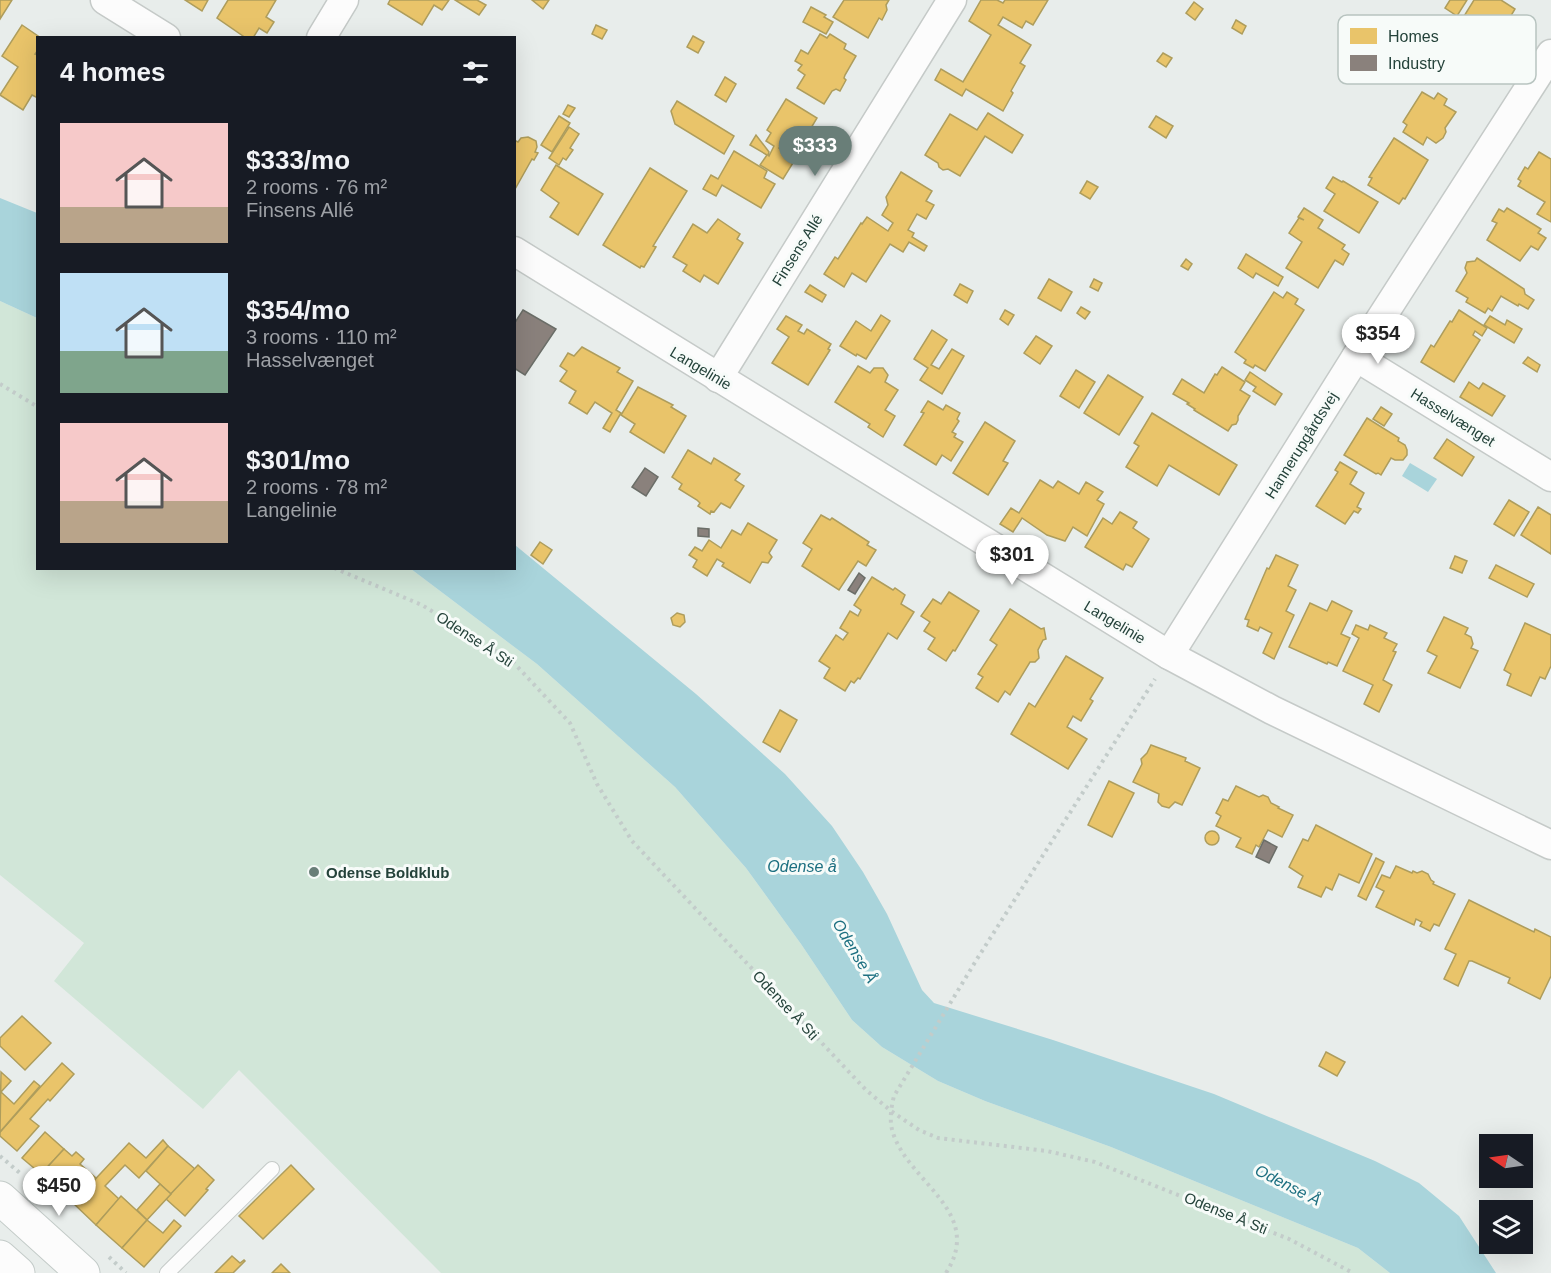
<!DOCTYPE html>
<meta charset="utf-8">
<style>
:root{--surface:#171b24;--page:#242831;--text:#f1f3f6;--muted:#9ea1a6;--accent:#697e78}
body{margin:0;font-family:Helvetica,sans-serif;background:var(--page);color:var(--text);height:100vh;display:flex;flex-direction:column;font-size:22px;white-space:nowrap}
*{box-sizing:border-box;margin:0}
p{font-size:20px;color:var(--muted)}
.icon{flex:none;width:33px;height:33px;fill:none;stroke:currentColor;stroke-width:2;stroke-linecap:round;stroke-linejoin:round}
.map{position:relative;flex:1;overflow:hidden}
.drawer{position:absolute;left:36px;top:36px;width:480px;height:534px;display:flex;flex-direction:column;background:var(--surface);border-radius:0px;box-shadow:0 6px 24px #0002}
.drawer>*{flex:none}
.needle{width:39px;rotate:283deg}
.controls{position:absolute;left:1479px;top:1134px;display:grid;gap:12px}
.controls a{display:grid;place-items:center;width:54px;height:54px;border-radius:0px;background:var(--surface);box-shadow:0 6px 24px #0002;font-size:30px}
.price{position:absolute;translate:-50% -51px;padding:0 14px;border-radius:21px;background:#fff;color:#222;font-size:20px;line-height:39px;filter:drop-shadow(0 2px 3px #0008)}
.price::after{content:'';position:absolute;left:50%;top:36px;width:18px;height:14px;margin-left:-9px;background:inherit;clip-path:polygon(0 0,100% 0,50% 100%)}
.price.current{background:var(--accent);color:#fff}
ul{padding:0;list-style:none}
li{display:flex;align-items:center;gap:18px;height:150px;padding:0 24px}
li span{display:grid;place-items:center;flex:none;width:168px;height:120px;border-radius:0px;color:#555}
li>.icon{margin-inline-start:auto}
span .icon{width:72px;height:72px;fill:#fffc;stroke-width:1}
li b{font-size:26px}
h2{display:flex;justify-content:space-between;align-items:center;height:72px;padding:0 24px;font-size:26px}
.map>svg:first-child{display:block}
</style>
<div class="map">
<svg width="1551" height="1273" viewBox="0 0 1551 1273">
<rect width="100%" height="100%" fill="#e8edeb"/>
<path fill="#d1e6d8" d="M0 301 37 318 38 568 411 569 537 664 675 787 746 868 801 944 852 1020 882 1047 938 1081 985 1101 1111 1147 1358 1248 1390 1273H441L239 1070 203 1109 54 981 84 943 0 875Z"/>
<g fill="#a9d4db">
<path d="M0 198 37 213V318L0 301Z"/>
<path d="M1410 463 1437 479 1428 492 1402 476Z"/>
<path d="M515 545 696 694 785 774 832 826 863 872 887 914 922 990 934 1003 1053 1040 1214 1094 1375 1161 1419 1183 1459 1216 1496 1273H1390L1358 1248 1111 1147 985 1101 938 1081 882 1047 852 1020 801 944 746 868 675 787 537 664 411 569 514 568Z"/>
</g>
<g fill="#e9c46a" stroke="#ae9d5c" stroke-width="1.5">
<path d="M0 0H12L0 19Z"/>
<path d="M185 0H208L202 11Z"/>
<path d="M228 0H276L266 17 274 22 267 33 259 28 253 38H246L217 18Z"/>
<path d="M390 0H449L442 10 434 5 422 25 388 4Z"/>
<path d="M455 0H477L486 5 479 15Z"/>
<path d="M532 0H549L543 9Z"/>
<path d="M844 0H889L886 5 887 10 882 20 879 18 868 38 833 17Z"/>
<path d="M981 0H997L1003 3 1005 0H1048L1033 25 1026 21 1022 28 1003 17 998 25 1031 45 1020 63 1025 66 1011 91 1013 93 1003 111 966 89 962 96 935 80 941 69 963 82 991 35 969 21Z"/>
<path d="M1450 0H1467L1457 16 1445 8Z"/>
<path d="M1474 0H1501L1515 9 1496 41 1461 21Z"/>
<path d="M1194 2 1203 9 1195 20 1186 13Z"/>
<path d="M811 7 826 15 824 17 833 22 826 34 803 22Z"/>
<path d="M1236 20 1246 26 1242 34 1232 28Z"/>
<path d="M22 25 41 38H38V50L35 54 38 55V98L32 95 23 110 0 95 18 67 2 56Z"/>
<path d="M596 25 607 30 602 39 592 34Z"/>
<path d="M820 34 827 38 830 34 846 44 844 49 856 56 845 75 844 78 846 80 840 91 836 89 832 91 824 104 797 88 805 75 798 70 802 65 795 61 801 50 808 54Z"/>
<path d="M693 36 704 42 698 53 687 47Z"/>
<path d="M1163 53 1172 58 1166 67 1157 61Z"/>
<path d="M725 77 736 84 726 102 715 95Z"/>
<path d="M1422 92 1434 99 1438 93 1447 99 1444 105 1456 112 1445 128 1446 132 1443 138 1436 143 1427 137 1423 145 1403 132 1407 125 1403 122Z"/>
<path d="M786 99 817 118 798 150 784 142 779 148 796 158 783 179 760 165 767 155 750 145 756 135 769 152 768 155 769 156 774 146 766 141 771 133 767 130Z"/>
<path d="M677 101 734 136 724 154 675 124 671 111Z"/>
<path d="M568 105 575 108 569 117 563 114Z"/>
<path d="M988 113 1023 135 1012 153 985 136 960 176 948 169 943 170 939 167 938 163 925 155 950 114 977 130Z"/>
<path d="M559 116 570 123 552 152 541 145Z"/>
<path d="M1156 116 1173 126 1166 138 1149 127Z"/>
<path d="M569 127 579 134 570 148 573 150 566 160 563 158 559 165 549 158Z"/>
<path d="M528 137 536 141 537 147 535 152 538 153 534 160 532 159 514 191V140L518 142 521 138Z"/>
<path d="M1394 138 1428 160 1405 199 1403 198 1399 204 1368 185 1372 178 1369 177Z"/>
<path d="M734 151 767 171 764 178 775 184 761 208 722 185 716 196 703 189 711 175 718 179Z"/>
<path d="M1539 152 1551 159V222L1537 214 1545 202 1518 186 1521 181 1518 179 1525 167 1528 169Z"/>
<path d="M556 165 603 194 578 235 550 217 559 203 541 190Z"/>
<path d="M650 168 687 191 653 246 656 247 644 267 641 266 640 268 603 245Z"/>
<path d="M901 172 932 191 926 201 934 205 926 219 917 214 908 230 914 233 912 237 927 246 924 251 909 242 903 252 890 244 866 282 852 273 844 287 824 274 835 257 838 259 861 223 862 224 867 217 888 231 893 223 882 215 888 205 886 197Z"/>
<path d="M1333 177 1342 182 1343 181 1378 202 1359 233 1324 211 1335 194 1326 188Z"/>
<path d="M1087 181 1098 187 1090 199 1080 193Z"/>
<path d="M1304 208 1323 220 1318 228 1345 245 1342 249 1349 254 1343 265 1335 260 1318 288 1286 268 1302 242 1289 233 1299 218 1304 220 1298 217Z"/>
<path d="M1507 208 1541 229 1538 233 1546 238 1538 250 1531 246 1520 261 1487 240 1497 223 1492 221 1499 209 1504 212Z"/>
<path d="M718 219 740 234 737 239 743 243 718 284 704 275 700 282 683 271 687 265 673 257 693 224 707 233Z"/>
<path d="M1246 254 1283 277 1278 286 1256 273 1253 278 1238 268Z"/>
<path d="M1477 258 1524 289 1525 294 1534 300 1528 309 1519 304 1518 306 1501 296 1492 311 1488 308 1485 313 1466 302 1468 298 1456 291 1467 273 1465 268 1467 262 1475 261Z"/>
<path d="M1186 259 1192 264 1188 270 1181 266Z"/>
<path d="M1049 279 1072 292 1061 311 1038 298Z"/>
<path d="M1094 279 1102 283 1098 291 1090 287Z"/>
<path d="M960 284 973 291 967 303 954 295Z"/>
<path d="M810 285 826 295 822 302 805 292Z"/>
<path d="M1274 292 1283 298 1287 292 1298 299 1295 304 1304 310 1265 371 1255 365 1253 368 1244 363 1246 360 1235 352Z"/>
<path d="M1081 307 1090 312 1085 319 1077 313Z"/>
<path d="M1005 310 1014 315 1008 325 1000 319Z"/>
<path d="M1459 310 1487 328 1482 336 1475 331 1473 335 1480 340 1454 382 1421 362 1431 345 1434 347 1450 321 1452 322Z"/>
<path d="M881 315 890 321 866 359 857 354 856 356 840 346 856 321 871 331Z"/>
<path d="M786 316 802 325 798 331 804 334 807 329 831 344 828 349 830 350 808 385 772 363 789 337 777 329Z"/>
<path d="M1490 316 1505 325 1507 320 1522 329 1514 343 1484 325Z"/>
<path d="M932 330 947 340 931 365 939 369 952 349 964 356 942 394 920 380 928 368 914 359Z"/>
<path d="M1036 336 1052 346 1040 364 1024 353Z"/>
<path d="M582 347 620 368 617 372 633 381 616 410 621 413 610 432 603 428 612 413 595 402 587 414 569 403 576 391 560 381 567 371 560 366 568 353 574 356Z"/>
<path d="M1528 357 1540 365 1537 372 1523 363Z"/>
<path d="M858 366 870 373 874 368H883L888 375 885 382 898 390 885 410 895 416 883 437 868 427 870 424 835 402Z"/>
<path d="M1222 367 1245 382 1240 390 1250 396 1238 416V420L1236 424 1232 425 1228 431 1194 410 1195 409 1187 404 1189 403 1173 394 1182 379 1204 393 1215 374 1217 375Z"/>
<path d="M1076 370 1095 382 1079 408 1060 396Z"/>
<path d="M1250 372 1282 394 1275 405 1253 391 1256 387 1245 380Z"/>
<path d="M1108 375 1143 397 1119 435 1084 413Z"/>
<path d="M1469 382 1479 389 1483 383 1505 396 1492 416 1460 397Z"/>
<path d="M638 387 673 405 671 407 686 416 664 453 630 432 635 424 621 415Z"/>
<path d="M928 401 943 410 946 405 960 413 957 419 959 421 952 432 956 434 954 437 963 442 951 461 942 455 936 465 904 445 924 413 921 412Z"/>
<path d="M1381 407 1392 414 1384 426 1373 419Z"/>
<path d="M1152 413 1237 465 1219 495 1169 465 1157 486 1126 467 1139 446 1134 443Z"/>
<path d="M1367 418 1399 438 1398 441 1405 445 1407 450V455L1403 460H1395L1391 458 1381 475 1378 473 1376 474 1344 455Z"/>
<path d="M985 422 1015 441 1003 461 1008 463 988 495 953 473Z"/>
<path d="M1447 439 1474 457 1462 476 1434 458Z"/>
<path d="M688 450 711 464 714 458 740 474 735 480 744 486 730 508 721 503 714 512 711 511 710 514 698 506 700 503 697 500 679 489 682 484 672 477Z"/>
<path d="M1340 462 1357 472 1350 484 1364 493 1357 507 1361 509 1358 513 1354 511 1345 524 1316 506 1338 472 1335 470Z"/>
<path d="M1040 480 1053 488 1058 481 1079 494 1086 482 1103 492 1097 500 1104 504 1087 536 1073 527 1065 541 1047 535 1022 518 1013 532 1000 524 1011 508 1019 513Z"/>
<path d="M1509 500 1529 512 1514 536 1494 524Z"/>
<path d="M1538 507 1551 515V554L1521 535Z"/>
<path d="M1120 512 1137 522 1133 528 1149 539 1132 567 1126 564 1123 570 1085 547 1103 518 1112 524Z"/>
<path d="M821 515 830 520 832 518 869 542 867 545 876 550 866 566 858 561 839 590 802 566 812 549 803 543Z"/>
<path d="M748 523 777 540 769 553 772 557 768 563 762 562 750 583 722 566 724 563 717 559 707 576 693 567 697 560 689 555 695 547 702 551 709 540 721 548 732 530 741 535Z"/>
<path d="M540 542 552 550 543 564 531 555Z"/>
<path d="M1276 555 1298 565 1288 586 1296 590 1286 611 1294 615 1274 659 1263 653 1272 633 1260 627 1258 631 1247 626 1249 620 1245 619 1267 568 1269 569Z"/>
<path d="M1455 556 1467 561 1462 573 1450 568Z"/>
<path d="M1496 565 1534 584 1527 597 1489 578Z"/>
<path d="M872 577 893 590 895 588 905 595 901 604 914 612 897 639 888 633 860 679 858 678 854 683 851 681 845 691 824 678 830 668 819 661 836 635 843 640 848 633 840 628 850 611 858 616 861 610 854 605Z"/>
<path d="M949 592 979 611 955 651 953 650 946 661 928 649 935 638 924 631 930 622 921 616 933 599 941 604Z"/>
<path d="M1332 601 1352 611 1341 634 1350 638 1337 666 1328 662 1327 664 1289 647 1310 603 1327 611Z"/>
<path d="M1010 609 1041 629 1044 628 1046 639 1043 640 1038 650 1039 658 1035 662H1030L1010 695 1005 691 998 702 976 688 983 677 978 674 997 645 990 640Z"/>
<path d="M677 613 684 615 685 622 680 627 673 625 671 618Z"/>
<path d="M1444 617 1468 628 1465 634 1471 637 1473 644 1471 648 1478 651 1460 688 1428 673 1437 656 1427 651Z"/>
<path d="M1525 623 1551 635V666L1545 679 1540 677 1531 696 1507 685 1511 674 1504 670Z"/>
<path d="M1356 625 1368 630 1370 625 1387 633 1384 638 1397 644 1393 651 1396 652 1383 680 1392 685 1379 712 1364 704 1373 685 1343 671 1359 638 1352 634Z"/>
<path d="M1066 656 1103 678 1090 699 1093 701 1081 721 1073 716 1067 727 1087 739 1068 769 1011 734 1029 703 1035 707Z"/>
<path d="M780 710 797 720 780 752 763 742Z"/>
<path d="M1151 745 1186 758 1185 761 1200 768 1182 805 1175 802 1169 808 1162 806 1158 802 1159 794 1133 782 1142 764 1141 759 1147 753Z"/>
<path d="M1109 781 1134 793 1112 837 1088 825Z"/>
<path d="M1236 786 1259 797 1263 795 1268 797 1271 803 1279 807 1278 808 1293 815 1282 837 1268 830 1259 847 1256 845 1252 854 1236 847 1241 838 1216 826 1221 816 1216 813 1223 799 1228 801Z"/>
<path d="M1316 825 1372 854 1359 883 1339 874 1332 890 1326 887 1321 897 1298 887 1303 876 1289 867 1303 839 1308 841Z"/>
<circle cx="1212" cy="838" r="7"/>
<path d="M1376 858 1384 862 1366 900 1358 896Z"/>
<path d="M1396 866 1412 873 1413 871 1417 873 1422 871 1428 874 1431 880 1434 882 1433 884 1455 894 1439 926 1434 924 1430 931 1420 926 1422 922 1416 919 1414 925 1376 907 1384 891 1376 887 1382 875 1390 878Z"/>
<path d="M1469 900 1534 932 1535 929 1551 937V976L1540 999 1508 983 1510 978 1472 961H1469L1458 986 1444 979 1456 954 1445 949Z"/>
<path d="M22 1016 51 1043 25 1070 0 1046V1038Z"/>
<path d="M1326 1052 1345 1062 1337 1076 1319 1066Z"/>
<path d="M62 1063 74 1074 50 1101 48 1099 30 1119 39 1126 17 1151 0 1136V1132Z"/>
<path d="M1 1072 11 1081 1 1092 14 1104 34 1081 40 1086 0 1132Z"/>
<path d="M45 1132 64 1149 41 1174 22 1158Z"/>
<path d="M163 1140 168 1146 139 1178 125 1165 105 1186 119 1199 96 1225 73 1203 129 1143 146 1158Z"/>
<path d="M168 1146 195 1169 171 1194 146 1171Z"/>
<path d="M64 1149 72 1156 76 1152 84 1159 80 1164 96 1178 73 1203 41 1174Z"/>
<path d="M198 1165 214 1180 206 1189 208 1190 185 1216 166 1199Z"/>
<path d="M291 1165 314 1189 263 1239 239 1216Z"/>
<path d="M160 1184 171 1194 147 1220 137 1210Z"/>
<path d="M121 1196 147 1220 122 1248 96 1225Z"/>
<path d="M147 1220 163 1233 174 1220 181 1226 144 1267 122 1248Z"/>
<path d="M232 1256 240 1263 244 1260 245 1261 233 1273H215Z"/>
<path d="M281 1264 290 1273H272Z"/>
</g>
<g fill="#8a817c" stroke="#6b6e68" stroke-width="1.5">
<path d="M523 310 556 329 525 375 514 368V324Z"/>
<path d="M645 468 658 477 646 496 632 487Z"/>
<path d="M698 528 709 529V537L698 536Z"/>
<path d="M859 573 865 578 855 594 848 590Z"/>
<path d="M1264 840 1277 847 1269 863 1256 857Z"/>
</g>
<g fill="none" stroke-linecap="round" stroke-linejoin="round">
<defs>
<path id="lane" d="M167 1273 272 1169"/>
<g id="street">
<path d="M105 0 166 38"/>
<path d="M321 38 344 0"/>
<path d="M514 251 1169 655 1272 710 1551 845"/>
<path d="M1356 357 1551 477"/>
<path d="M718 378 952 0"/>
<path d="M1169 655 1356 357 1551 54"/>
</g>
<g id="secondary">
<path d="M0 1198 83 1273"/>
<path d="M0 1257 18 1273"/>
</g>
</defs>
<use href="#lane" stroke="#c5cac8" stroke-width="16"/>
<use href="#street" stroke="#c5cac8" stroke-width="31"/>
<use href="#secondary" stroke="#c3cbc8" stroke-width="35"/>
<g stroke="#c3ccca" stroke-width="4" stroke-dasharray="3 4.5" stroke-linecap="butt">
<path d="M0 384 38 407"/>
<path d="M334 568 422 605 512 661 570 723 597 784 632 841 866 1090 891 1111 919 1130 938 1138 1047 1151 1095 1162 1289 1239 1353 1273"/>
<path d="M0 1156 21 1174"/>
<path d="M109 1257 126 1273"/>
<path d="M946 1273C985 1212 909 1183 893 1133 889 1121 891 1108 894 1096L977 959 1155 679"/>
</g>
<use href="#lane" stroke="#fcfcfc" stroke-width="14"/>
<use href="#street" stroke="#fcfcfc" stroke-width="28"/>
<use href="#secondary" stroke="#fcfcfc" stroke-width="33"/>
</g>
<circle fill="#697e78" stroke="#f7fbf9" stroke-width="2" cx="314" cy="872" r="6"/>
<g text-anchor="middle" dominant-baseline="central" stroke-width="6" stroke-linejoin="round" paint-order="stroke">
<g font-size="15" fill="#24423a" stroke="#f7fbf9">
<text transform="translate(797 250) rotate(-58)">Finsens Allé</text>
<text transform="translate(701 368) rotate(31)">Langelinie</text>
<text transform="translate(1453 417) rotate(32)">Hasselvænget</text>
<text transform="translate(1301 445) rotate(-58)">Hannerupgårdsvej</text>
<text transform="translate(1115 622) rotate(31)">Langelinie</text>
<text transform="translate(475 639) rotate(33)">Odense Å Sti</text>
<text transform="translate(786 1005) rotate(47)">Odense Å Sti</text>
<text transform="translate(1226 1213) rotate(22)">Odense Å Sti</text>
</g>
<g font-size="15" font-weight="bold" fill="#24423a" stroke="#f7fbf9" text-anchor="start">
<text x="326" y="872">Odense Boldklub</text>
</g>
<g font-size="16" font-style="italic" fill="#1c6f80" stroke="#f7fbf9">
<text x="802" y="866">Odense å</text>
<text transform="translate(855 951) rotate(59)">Odense Å</text>
<text transform="translate(1288 1185) rotate(27)">Odense Å</text>
</g>
</g>
<rect x="1338" y="15" width="198" height="69" rx="9" fill="#f7fbf9" stroke="#b8c4c0" stroke-width="1.5"/>
<rect x="1350" y="28" width="27" height="16" fill="#e9c46a"/>
<rect x="1350" y="55" width="27" height="16" fill="#8a817c"/>
<g font-size="16" fill="#24423a">
<text x="1388" y="42">Homes</text>
<text x="1388" y="69">Industry</text>
</g>
</svg>
<div class="controls">
<a><svg class="needle" viewBox="-14 -14 28 28"><path d="M0-13l5 13h-10z" fill="#e53935"/><path d="M0 13l5-13h-10z" fill="#9ea1a6"/></svg></a>
<a><svg class="icon" aria-label="layers" viewBox="0 0 24 24"><path d="M12 4l9 5-9 5-9-5zM3 14l9 5 9-5"/></svg></a>
</div>
<b class="price current" style="left:815px;top:177px">$333</b>
<b class="price" style="left:1378px;top:365px">$354</b>
<b class="price" style="left:1012px;top:586px">$301</b>
<b class="price" style="left:59px;top:1217px">$450</b>
<section class="drawer">
<h2>4 homes<svg class="icon" aria-label="filters" viewBox="0 0 24 24"><path d="M4 7h16M4 17h16"/><circle cx="9" cy="7" r="2"/><circle cx="15" cy="17" r="2"/></svg></h2>
<ul>
<li><span style="background:linear-gradient(#f6c9c9 70%,#b9a48a 0)"><svg class="icon" aria-label="home" viewBox="0 0 24 24"><path d="M3 11l9-7 9 7M6 9v11h12V9"/></svg></span><div><b>$333/mo</b><p>2 rooms · 76 m²</p><p>Finsens Allé</p></div></li>
<li><span style="background:linear-gradient(#bfe0f5 65%,#7fa58c 0)"><svg class="icon" aria-label="home" viewBox="0 0 24 24"><path d="M3 11l9-7 9 7M6 9v11h12V9"/></svg></span><div><b>$354/mo</b><p>3 rooms · 110 m²</p><p>Hasselvænget</p></div></li>
<li><span style="background:linear-gradient(#f6c9c9 65%,#b9a48a 0)"><svg class="icon" aria-label="home" viewBox="0 0 24 24"><path d="M3 11l9-7 9 7M6 9v11h12V9"/></svg></span><div><b>$301/mo</b><p>2 rooms · 78 m²</p><p>Langelinie</p></div></li>
</ul>
</section>
</div>
